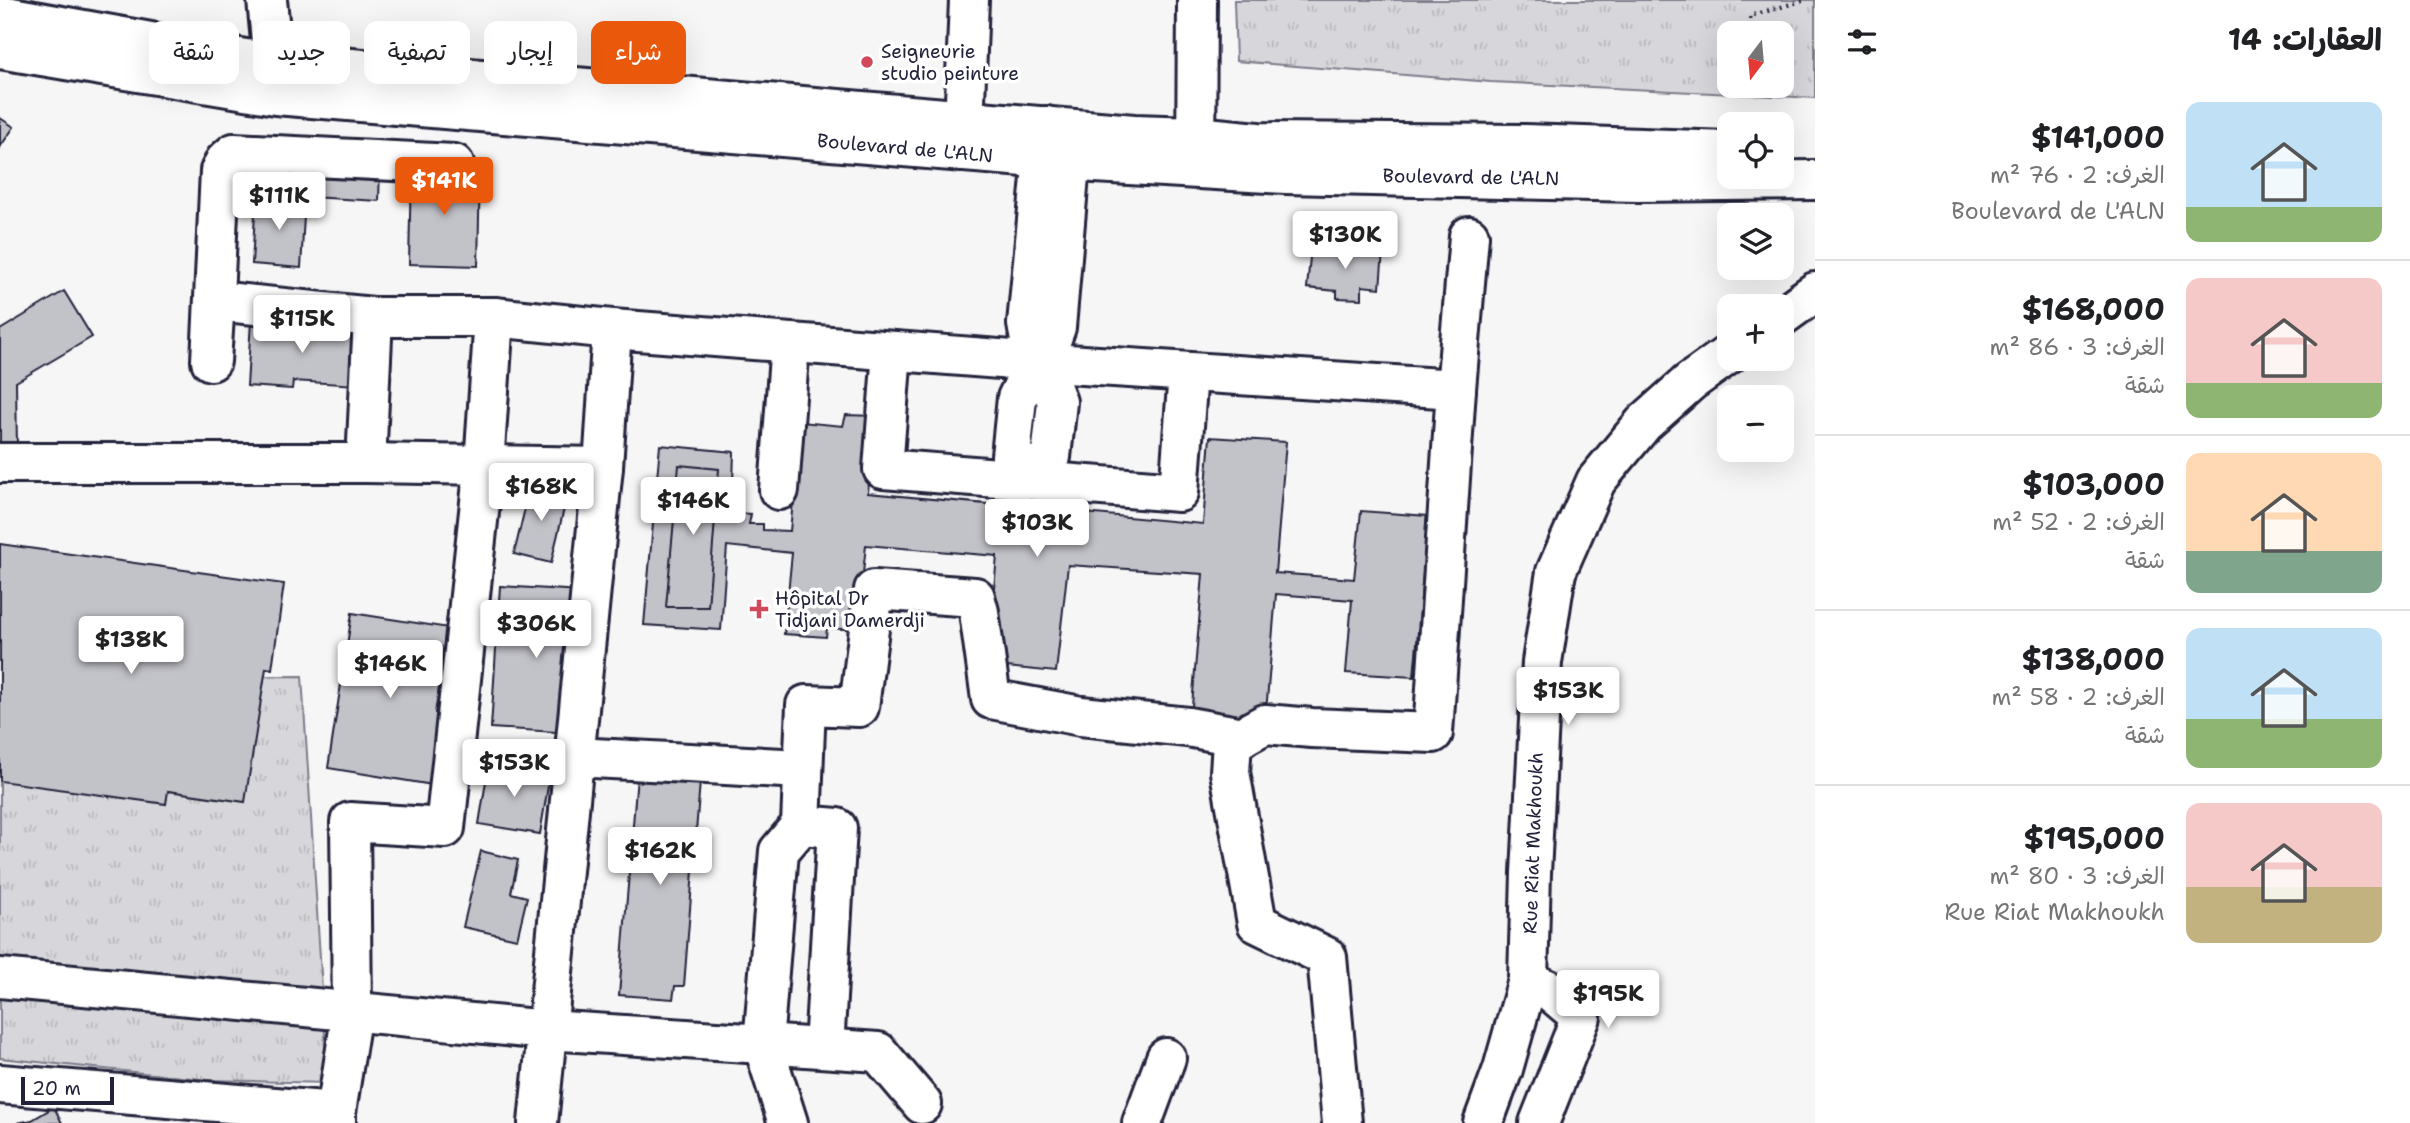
<!DOCTYPE html>
<html lang="ar">
<meta charset="utf-8">
<style>
:root{--surface:#fff;--page:#f2f2f2;--text:#202124;--muted:#757577;--line:#e0e0e0;--accent:#ea580c}
body{margin:0;font-family:"Shantell Sans","Playpen Sans Arabic",sans-serif;background:var(--page);color:var(--text);direction:rtl;height:100vh;display:flex;flex-direction:column;font-size:26px;white-space:nowrap}
*{box-sizing:border-box;margin:0}
p{font-size:23px;color:var(--muted)}
.icon{flex:none;width:38px;height:38px;fill:none;stroke:currentColor;stroke-width:2;stroke-linecap:round;stroke-linejoin:round}
.map{position:relative;flex:1;overflow:hidden;direction:ltr}
.sheet{display:flex;flex-direction:column;background:var(--surface);width:595px}
.sheet>*{flex:none}
.top-card{position:absolute;left:21px;top:21px;width:665px;height:63px;direction:rtl;display:flex;gap:14px}
.needle{width:46px;rotate:196deg}
.controls{position:absolute;left:1717px;top:21px;display:grid;gap:14px}
.controls a{display:grid;place-items:center;width:77px;height:77px;border-radius:14px;background:var(--surface);box-shadow:0 7px 28px #0002;font-size:35px}
.scale{position:absolute;left:21px;bottom:18px;width:93px;box-sizing:border-box;padding-left:7px;border:4px solid #22223b;border-top:0;font-size:19px;line-height:24px;white-space:nowrap;color:#22223b;-webkit-text-stroke:5px #fff;paint-order:stroke}
.price{position:absolute;translate:-50% -60px;padding:0 16px;border-radius:7px;background:#fff;color:#222;font-size:23px;line-height:46px;filter:drop-shadow(0 2px 4px #0008)}
.price::after{content:'';position:absolute;left:50%;top:42px;width:21px;height:16px;margin-left:-10px;background:inherit;clip-path:polygon(0 0,100% 0,50% 100%)}
.price.active{background:var(--accent);color:#fff}
ul{padding:0;list-style:none}
li{display:flex;align-items:center;gap:21px;height:175px;padding:0 28px}
li+li{border-top:2px solid var(--line)}
li span{display:grid;place-items:center;flex:none;width:196px;height:140px;border-radius:14px;color:#555}
li>.icon{margin-inline-start:auto}
span .icon{width:84px;height:84px;fill:#fffc;stroke-width:1}
li b{font-size:30px}
h2{display:flex;justify-content:space-between;align-items:center;height:84px;padding:0 28px;font-size:30px}
.pill{padding:0 24px;border-radius:14px;background:var(--surface);box-shadow:0 7px 28px #0002;font-size:24px;line-height:63px}
.pill.active{background:var(--accent);color:#fff}
main{display:flex;flex:1;min-height:0}
.map>svg:first-child{display:block}
</style>
<main>
<section class="sheet">
<h2>العقارات: 14<svg class="icon" aria-label="filters" viewBox="0 0 24 24"><path d="M4 7h16M4 17h16"/><circle cx="9" cy="7" r="2"/><circle cx="15" cy="17" r="2"/></svg></h2>
<ul>
<li><span style="background:linear-gradient(#bfe0f5 75%,#8fb573 0)"><svg class="icon" aria-label="home" viewBox="0 0 24 24"><path d="M3 11l9-7 9 7M6 9v11h12V9"/></svg></span><div><b>$141,000</b><p>الغرف: 2 · 76 m²</p><p>Boulevard de L'ALN</p></div></li>
<li><span style="background:linear-gradient(#f6c9c9 75%,#8fb573 0)"><svg class="icon" aria-label="home" viewBox="0 0 24 24"><path d="M3 11l9-7 9 7M6 9v11h12V9"/></svg></span><div><b>$168,000</b><p>الغرف: 3 · 86 m²</p><p>شقة</p></div></li>
<li><span style="background:linear-gradient(#ffd9b3 70%,#7fa58c 0)"><svg class="icon" aria-label="home" viewBox="0 0 24 24"><path d="M3 11l9-7 9 7M6 9v11h12V9"/></svg></span><div><b>$103,000</b><p>الغرف: 2 · 52 m²</p><p>شقة</p></div></li>
<li><span style="background:linear-gradient(#bfe0f5 65%,#8fb573 0)"><svg class="icon" aria-label="home" viewBox="0 0 24 24"><path d="M3 11l9-7 9 7M6 9v11h12V9"/></svg></span><div><b>$138,000</b><p>الغرف: 2 · 58 m²</p><p>شقة</p></div></li>
<li><span style="background:linear-gradient(#f6c9c9 60%,#c2b280 0)"><svg class="icon" aria-label="home" viewBox="0 0 24 24"><path d="M3 11l9-7 9 7M6 9v11h12V9"/></svg></span><div><b>$195,000</b><p>الغرف: 3 · 80 m²</p><p>Rue Riat Makhoukh</p></div></li>
</ul>
</section>
<div class="map">
<svg width="1815" height="1123" viewBox="0 0 1815 1123">
<defs>
<pattern id="park-tufts" width="24" height="20" patternUnits="userSpaceOnUse" patternTransform="scale(1.75)"><rect width="24" height="20" fill="#d7d7db"/><path d="M3 7l-1-3M5 7V3M7 7l1-3M15 17l-1-3M17 17v-4M19 17l1-3" fill="none" stroke="#b8b8bd"/></pattern>
</defs>
<rect width="100%" height="100%" fill="#f6f6f7"/>
<filter id="ink" filterUnits="userSpaceOnUse"><feTurbulence type="fractalNoise" baseFrequency=".0143" numOctaves="2"/><feDisplacementMap in="SourceGraphic" scale="14" xChannelSelector="R" yChannelSelector="G"/><feConvolveMatrix kernelMatrix="1 2 1 2 8 2 1 2 1" color-interpolation-filters="sRGB"/></filter>
<g filter="url(#ink)">
<g fill="url(#park-tufts)" stroke="#7c7c8b" stroke-width="2" fill-rule="evenodd">
<path d="M1234 0H1815V98L1491 82 1236 61ZM1729 33H1782V86H1729Z"/>
<path d="M302 676 328 1083 210 1080 0 1058V678Z"/>
</g>
<g fill="#c2c2c9" stroke="#22223b" stroke-width="2">
<path d="M0 118 14 127 0 147Z"/>
<path d="M259 160 380 167 379 201 257 194Z"/>
<path d="M411 168 480 170 478 266 409 264Z"/>
<path d="M256 196 305 199 301 268 252 264Z"/>
<path d="M1311 247 1383 251 1380 288 1362 286V299L1337 298V291L1307 288Z"/>
<path d="M64 291 92 337 16 382 17 447H0V330Z"/>
<path d="M251 321 360 328 357 385 293 381 292 389 247 386Z"/>
<path d="M846 415 875 416 868 493 1203 524 1210 437 1286 442 1275 573 1354 579 1361 511 1428 516 1414 677 1346 673 1352 600 1276 594 1265 724 1191 718 1203 574 1068 565 1056 672 987 665 997 556 866 545 857 630 827 628 826 637 784 634 792 553 727 546 721 630 644 625 660 445 734 452 732 513 751 514 749 524H763V530L790 531 801 422 843 426Z"/>
<path d="M679 465 719 469 708 607H666Z"/>
<path d="M531 483 568 492 551 563 514 554Z"/>
<path d="M0 544 284 584 272 669 266 668 245 802 168 791 166 804 0 781Z"/>
<path d="M500 586 581 591 572 733 491 728Z"/>
<path d="M352 613 449 628 435 713 444 715 433 785 328 768Z"/>
<path d="M489 763 550 774 540 834 479 824Z"/>
<path d="M637 776 700 781 684 986H675L673 999 619 995Z"/>
<path d="M481 851 518 860 511 893 527 897 517 939 463 927Z"/>
<path d="M54 1107 62 1123H17L32 1120Z"/>
</g>
<g fill="none" stroke-linecap="round" stroke-linejoin="round">
<defs>
<g id="minor">
<path d="M267 0 276 92"/>
<path d="M963 152 969 0"/>
<path d="M1196 168 1197 0"/>
<path d="M1782 316 1815 292"/>
<path d="M373 317H494L612 329 1026 361"/>
<path d="M892 351 883 469 1179 492 1188 373"/>
<path d="M1032 351 1027 324 1046 126"/>
<path d="M1047 352 1056 327 1073 129"/>
<path d="M1052 363 1456 389 1469 236"/>
<path d="M1030 372 1017 398 1011 456 1031 470"/>
<path d="M0 463H366L603 467 538 1123"/>
<path d="M366 463 373 317 215 301 211 361 220 171 225 161 234 153 454 164"/>
<path d="M603 467 612 329"/>
<path d="M1031 470 1051 457 1057 402 1046 373"/>
<path d="M779 490 790 343"/>
<path d="M574 757 803 769"/>
<path d="M801 825 837 828 824 1048"/>
<path d="M0 978 547 1030 763 1044 779 851 801 825 806 705 859 707 874 590 975 597 979 612 991 699 1081 716 1188 727 1242 737"/>
<path d="M1528 980 1549 990 1581 1017 1539 1123"/>
<path d="M0 1084 336 1112V1123"/>
<path d="M336 1112 352 1011 350 822 445 828 484 465 494 317"/>
<path d="M788 1123 763 1044 878 1052 922 1104"/>
<path d="M1142 1123 1166 1058"/>
<path d="M1342 1123 1327 957 1257 923 1230 772 1232 742 1265 724 1312 728 1433 733 1456 389"/>
<path d="M1483 1123 1503 1069 1528 980 1531 873 1542 662 1556 572 1596 481 1644 423 1690 382 1729 354"/>
</g>
<g id="major">
<path d="M0 15 245 59 1134 134 1196 136 1258 142 1525 144 1729 151"/>
<path d="M0 49 276 95 1095 163 1286 174 1638 182 1815 180"/>
</g>
</defs>
<use href="#minor" stroke="#22223b" stroke-width="44"/>
<use href="#major" stroke="#22223b" stroke-width="44"/>
<path stroke="#22223b" stroke-width="4.5" stroke-dasharray="2 5" stroke-linecap="butt" d="M1752 33 1750 16 1805 0"/>
<use href="#minor" stroke="#fff" stroke-width="38"/>
<use href="#major" stroke="#fff" stroke-width="38"/>
</g>
</g>
<g fill="#d1495b" stroke="#fff" stroke-width="2.5">
<circle cx="867" cy="62" r="7"/>
<path d="M755.5 598.5h7v7h7v7h-7v7h-7v-7h-7v-7h7z"/>
</g>
<g text-anchor="middle" dominant-baseline="central" stroke-width="7" stroke-linejoin="round" paint-order="stroke">
<g font-size="19" fill="#22223b" stroke="#fff" text-anchor="start">
<text x="881" y="51">Seigneurie<tspan x="881" dy="22">studio peinture</tspan></text>
<text x="775" y="598">Hôpital Dr<tspan x="775" dy="22">Tidjani Damerdji</tspan></text>
</g>
<g font-size="19" fill="#22223b" stroke="#fff">
<text transform="translate(905 148) rotate(5)">Boulevard de L'ALN</text>
<text transform="translate(1471 177) rotate(1)">Boulevard de L'ALN</text>
<text transform="translate(1533 843) rotate(-88)">Rue Riat Makhoukh</text>
</g>
</g>
</svg>
<div class="controls">
<a><svg class="needle" viewBox="-14 -14 28 28"><path d="M0-13l5 13h-10z" fill="#e53935"/><path d="M0 13l5-13h-10z" fill="#757577"/></svg></a>
<a><svg class="icon" aria-label="locate" viewBox="0 0 24 24"><circle cx="12" cy="12" r="6"/><path d="M12 2v4M12 18v4M2 12h4M18 12h4"/></svg></a>
<a><svg class="icon" aria-label="layers" viewBox="0 0 24 24"><path d="M12 4l9 5-9 5-9-5zM3 14l9 5 9-5"/></svg></a>
<a>+</a>
<a>−</a>
</div>
<div class="scale">20 m</div>
<b class="price active" style="left:444px;top:217px">$141K</b>
<b class="price" style="left:279px;top:232px">$111K</b>
<b class="price" style="left:1345px;top:271px">$130K</b>
<b class="price" style="left:302px;top:355px">$115K</b>
<b class="price" style="left:541px;top:523px">$168K</b>
<b class="price" style="left:693px;top:537px">$146K</b>
<b class="price" style="left:1037px;top:559px">$103K</b>
<b class="price" style="left:536px;top:660px">$306K</b>
<b class="price" style="left:131px;top:676px">$138K</b>
<b class="price" style="left:390px;top:700px">$146K</b>
<b class="price" style="left:1568px;top:727px">$153K</b>
<b class="price" style="left:514px;top:799px">$153K</b>
<b class="price" style="left:660px;top:887px">$162K</b>
<b class="price" style="left:1608px;top:1030px">$195K</b>
<div class="top-card">
<a class="pill active">شراء</a>
<a class="pill">إيجار</a>
<a class="pill">تصفية</a>
<a class="pill">جديد</a>
<a class="pill">شقة</a>
</div>
</div>
</main>
